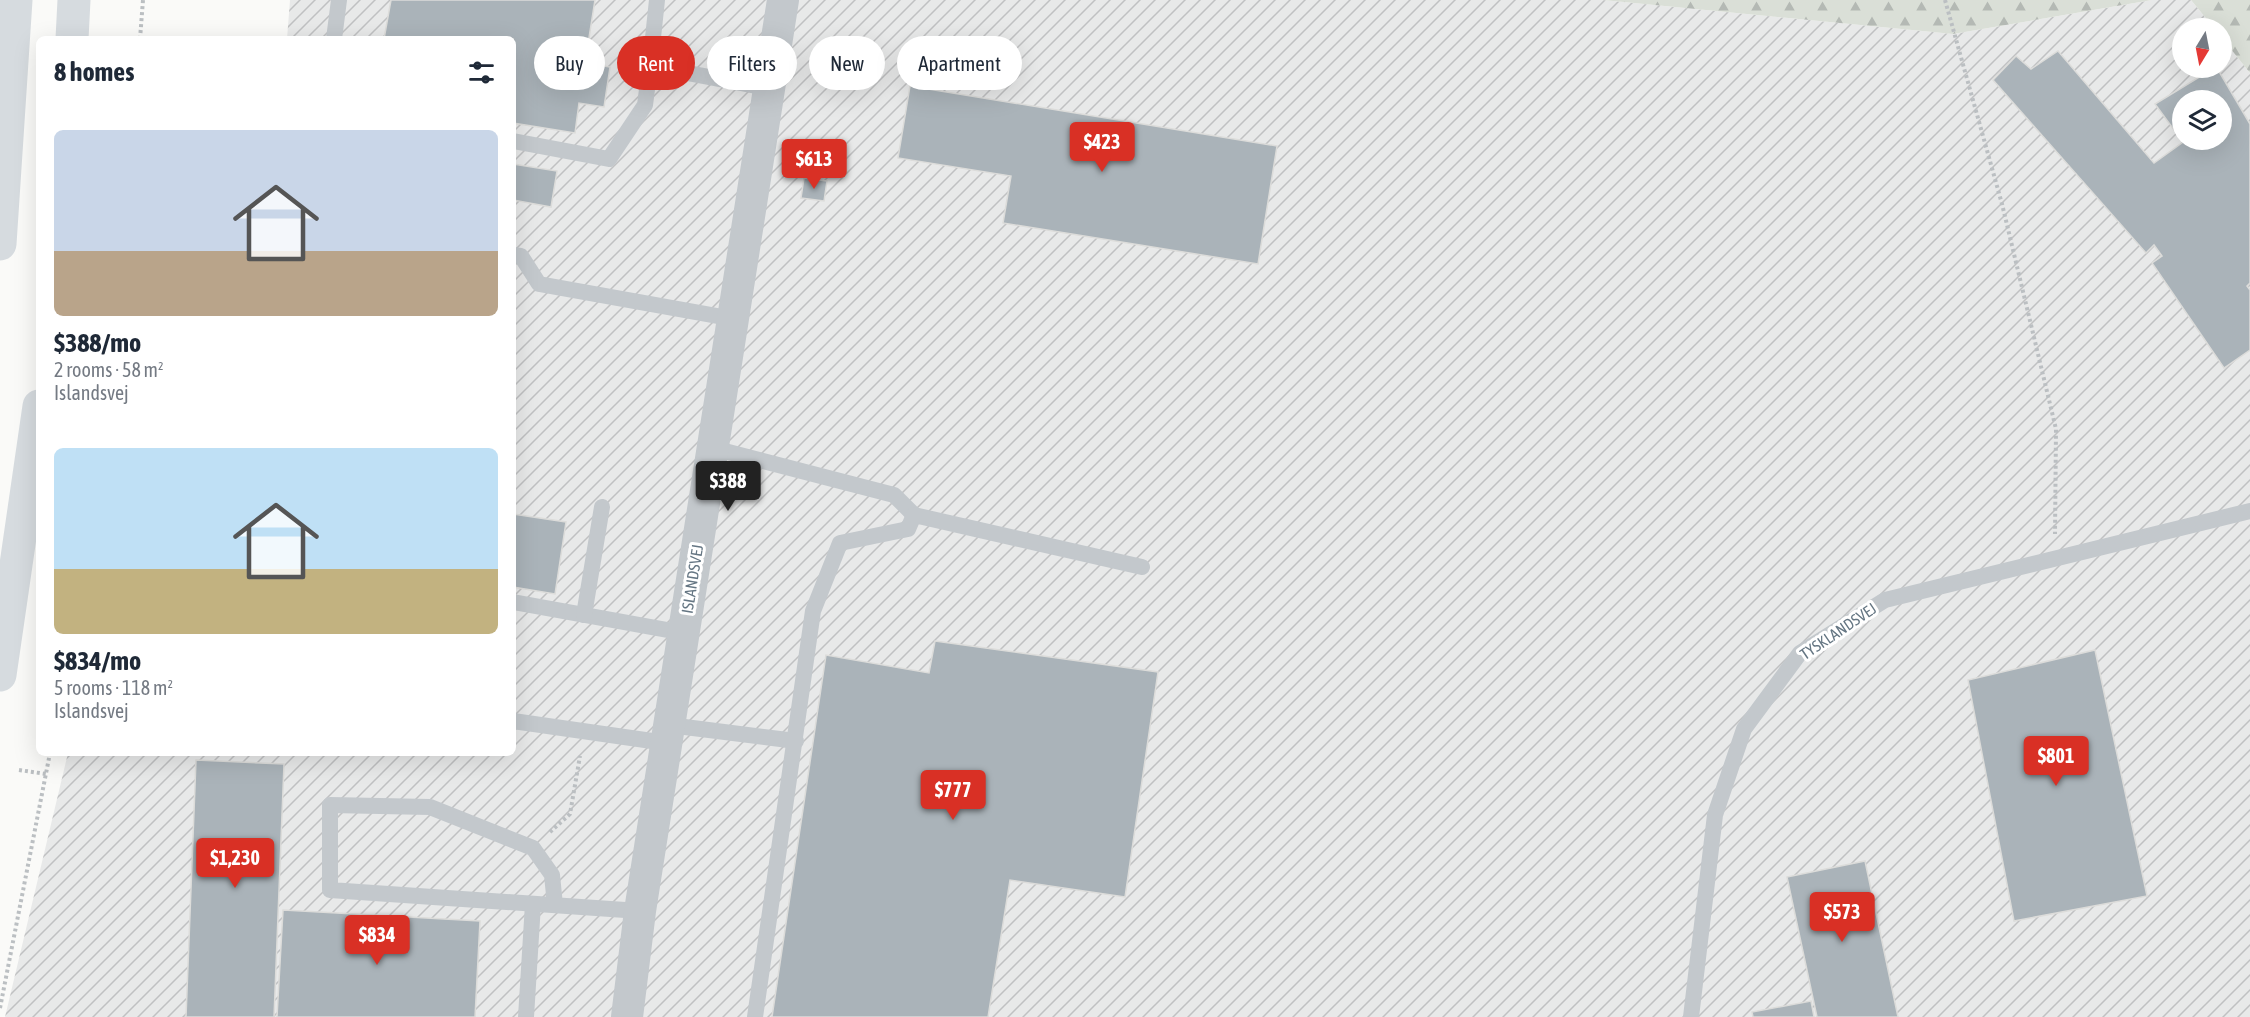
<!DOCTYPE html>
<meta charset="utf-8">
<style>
:root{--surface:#fff;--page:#f2f2f3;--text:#1f2937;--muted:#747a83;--accent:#d93025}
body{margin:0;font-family:"Asap Condensed",sans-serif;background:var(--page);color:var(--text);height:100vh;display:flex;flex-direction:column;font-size:22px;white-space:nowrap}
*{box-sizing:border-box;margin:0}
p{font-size:20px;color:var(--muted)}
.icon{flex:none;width:33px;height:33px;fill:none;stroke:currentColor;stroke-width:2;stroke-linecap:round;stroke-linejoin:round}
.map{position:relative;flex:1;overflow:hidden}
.side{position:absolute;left:36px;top:36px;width:480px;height:720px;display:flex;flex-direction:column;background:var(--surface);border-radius:9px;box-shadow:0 6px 24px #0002}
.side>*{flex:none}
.hud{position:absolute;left:534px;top:36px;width:570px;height:54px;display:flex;gap:12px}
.needle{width:39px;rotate:190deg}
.controls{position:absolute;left:2172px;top:18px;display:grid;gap:12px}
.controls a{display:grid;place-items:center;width:60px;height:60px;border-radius:50%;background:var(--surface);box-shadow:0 6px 24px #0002;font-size:30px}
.price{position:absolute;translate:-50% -51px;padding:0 14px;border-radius:6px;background:var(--accent);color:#fff;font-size:20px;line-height:39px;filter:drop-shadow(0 2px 3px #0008)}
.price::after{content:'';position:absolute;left:50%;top:36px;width:18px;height:14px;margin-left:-9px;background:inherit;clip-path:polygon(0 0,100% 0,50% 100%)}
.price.active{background:#222;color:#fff}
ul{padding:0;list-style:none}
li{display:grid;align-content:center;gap:12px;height:318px;padding:0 18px}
li span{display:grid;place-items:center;height:186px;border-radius:9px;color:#555}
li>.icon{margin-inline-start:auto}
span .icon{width:108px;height:108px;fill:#fffc;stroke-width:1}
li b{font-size:26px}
h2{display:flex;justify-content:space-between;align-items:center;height:72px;padding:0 18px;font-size:26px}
.pill{padding:0 21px;border-radius:27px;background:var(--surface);box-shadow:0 6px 24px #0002;font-size:21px;line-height:54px}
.pill.active{background:var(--accent);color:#fff}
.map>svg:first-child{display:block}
</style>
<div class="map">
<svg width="2250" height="1017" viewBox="0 0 2250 1017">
<defs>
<pattern id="industrial-furrows" width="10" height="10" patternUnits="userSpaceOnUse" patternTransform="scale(1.5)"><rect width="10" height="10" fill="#e8e9e9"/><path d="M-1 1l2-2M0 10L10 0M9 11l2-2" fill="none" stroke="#c0c1c2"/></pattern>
<pattern id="forest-firs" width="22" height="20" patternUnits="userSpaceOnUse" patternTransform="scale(1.5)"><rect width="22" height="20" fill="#dadfd7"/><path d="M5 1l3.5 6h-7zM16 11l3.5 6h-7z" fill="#b4b9b4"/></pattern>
</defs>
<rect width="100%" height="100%" fill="#fafaf8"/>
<path fill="url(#industrial-furrows)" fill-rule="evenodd" d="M290 0H1603L1953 34 2152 0H2191L2214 28H2182V68H2222V38L2250 73V1017H5L68 753H513V39H287ZM2182 100H2222V140H2182Z"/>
<g fill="url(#forest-firs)">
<path d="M1603 0H2152L1953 34Z"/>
<path d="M2191 0H2250V73L2222 38V28H2214Z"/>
</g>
<g fill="#aab3b9" stroke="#dcdcda" stroke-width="1.5" fill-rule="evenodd">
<path d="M391 0H595L585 63 610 67 604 107 579 103 575 133 513 123V39H384Z"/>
<path d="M2058 51 2154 163 2183 142 2155 104 2214 68H2217L2250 124V283L2247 286 2250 290V350L2224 368 2152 263 2162 256 2154 245 2146 253 1993 80 2016 56 2031 69ZM2182 100H2222V140H2182Z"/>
<path d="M910 86 1277 146 1258 264 1003 223 1011 176 898 158Z"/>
<path d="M513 164 557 171 551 207 513 200Z"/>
<path d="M804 178 827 181 824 201 801 198Z"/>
<path d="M513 514 566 522 555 594 513 587Z"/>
<path d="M935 641 1158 672 1125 897 1010 880 988 1017H772L826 655 929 673Z"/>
<path d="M2095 650 2147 896 2014 921 1968 680Z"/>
<path d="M196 760 284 764 274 1017H186Z"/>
<path d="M1865 861 1898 1017H1817L1787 877Z"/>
<path d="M283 910 480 921 475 1017H277Z"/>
<path d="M1811 1001 1814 1017H1753L1752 1012Z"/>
</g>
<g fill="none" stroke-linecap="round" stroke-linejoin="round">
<g stroke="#bbbfc2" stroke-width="4" stroke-dasharray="3 3" stroke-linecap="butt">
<path d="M1945 0 2002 204 2056 429 2055 534"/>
<path d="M140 39 143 0"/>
<path d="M19 770 46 774"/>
<path d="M550 832 570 814 580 756"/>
<path d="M0 1008 50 753"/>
</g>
<g stroke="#c3c8cc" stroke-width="16">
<path d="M334 39 339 0"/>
<path d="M650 66 657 0"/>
<path d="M513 141 609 159 645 105 650 66 768 88"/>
<path d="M513 255 521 256 539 284 734 319"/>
<path d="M713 448 894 495 914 515"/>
<path d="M513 602 684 633"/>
<path d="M584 615 602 507"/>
<path d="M513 721 666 743"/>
<path d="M669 725 796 741"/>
<path d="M555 905 552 875 533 848 430 807 330 805V890L640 911"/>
<path d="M526 1017 533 904"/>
<path d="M755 1017 813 611 840 543 908 529 914 515 1142 567"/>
<path d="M1691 1017 1715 815 1744 729 1800 653 1885 600 2250 511"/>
</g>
<path stroke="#c3c8cc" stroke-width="32" d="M627 1017 640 911 783 0"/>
<g stroke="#d6dbdf" stroke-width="33">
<path d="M72 39 74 0"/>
<path d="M0 244 16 0"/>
<path d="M0 675 39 406"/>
</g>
</g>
<g text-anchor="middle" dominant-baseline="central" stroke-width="6" stroke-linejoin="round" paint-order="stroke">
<g font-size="16" fill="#657683" stroke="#fff">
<text transform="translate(692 579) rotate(-81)">ISLANDSVEJ</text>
<text transform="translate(1838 631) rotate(-34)">TYSKLANDSVEJ</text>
</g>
</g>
</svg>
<div class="controls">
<a><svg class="needle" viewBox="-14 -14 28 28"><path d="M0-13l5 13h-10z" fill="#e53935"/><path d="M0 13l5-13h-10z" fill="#747a83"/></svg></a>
<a><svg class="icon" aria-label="layers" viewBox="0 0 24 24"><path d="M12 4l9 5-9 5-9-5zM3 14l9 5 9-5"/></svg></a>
</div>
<b class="price" style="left:1102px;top:173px">$423</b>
<b class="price" style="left:814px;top:190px">$613</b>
<b class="price active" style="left:728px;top:512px">$388</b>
<b class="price" style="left:2056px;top:787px">$801</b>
<b class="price" style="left:953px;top:821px">$777</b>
<b class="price" style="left:235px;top:889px">$1,230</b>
<b class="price" style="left:1842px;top:943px">$573</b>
<b class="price" style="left:377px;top:966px">$834</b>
<div class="hud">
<a class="pill">Buy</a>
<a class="pill active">Rent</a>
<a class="pill">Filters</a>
<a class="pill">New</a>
<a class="pill">Apartment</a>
</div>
<section class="side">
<h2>8 homes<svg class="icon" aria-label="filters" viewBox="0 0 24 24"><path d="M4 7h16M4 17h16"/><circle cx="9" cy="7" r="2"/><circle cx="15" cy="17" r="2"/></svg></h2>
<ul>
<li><span style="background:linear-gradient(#c9d6e8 65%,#b9a48a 0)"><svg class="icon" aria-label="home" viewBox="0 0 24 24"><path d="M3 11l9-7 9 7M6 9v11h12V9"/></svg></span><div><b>$388/mo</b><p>2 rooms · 58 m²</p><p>Islandsvej</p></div></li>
<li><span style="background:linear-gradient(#bfe0f5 65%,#c2b280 0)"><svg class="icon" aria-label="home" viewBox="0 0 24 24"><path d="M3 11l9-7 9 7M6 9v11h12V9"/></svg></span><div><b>$834/mo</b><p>5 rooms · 118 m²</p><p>Islandsvej</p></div></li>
</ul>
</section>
</div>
